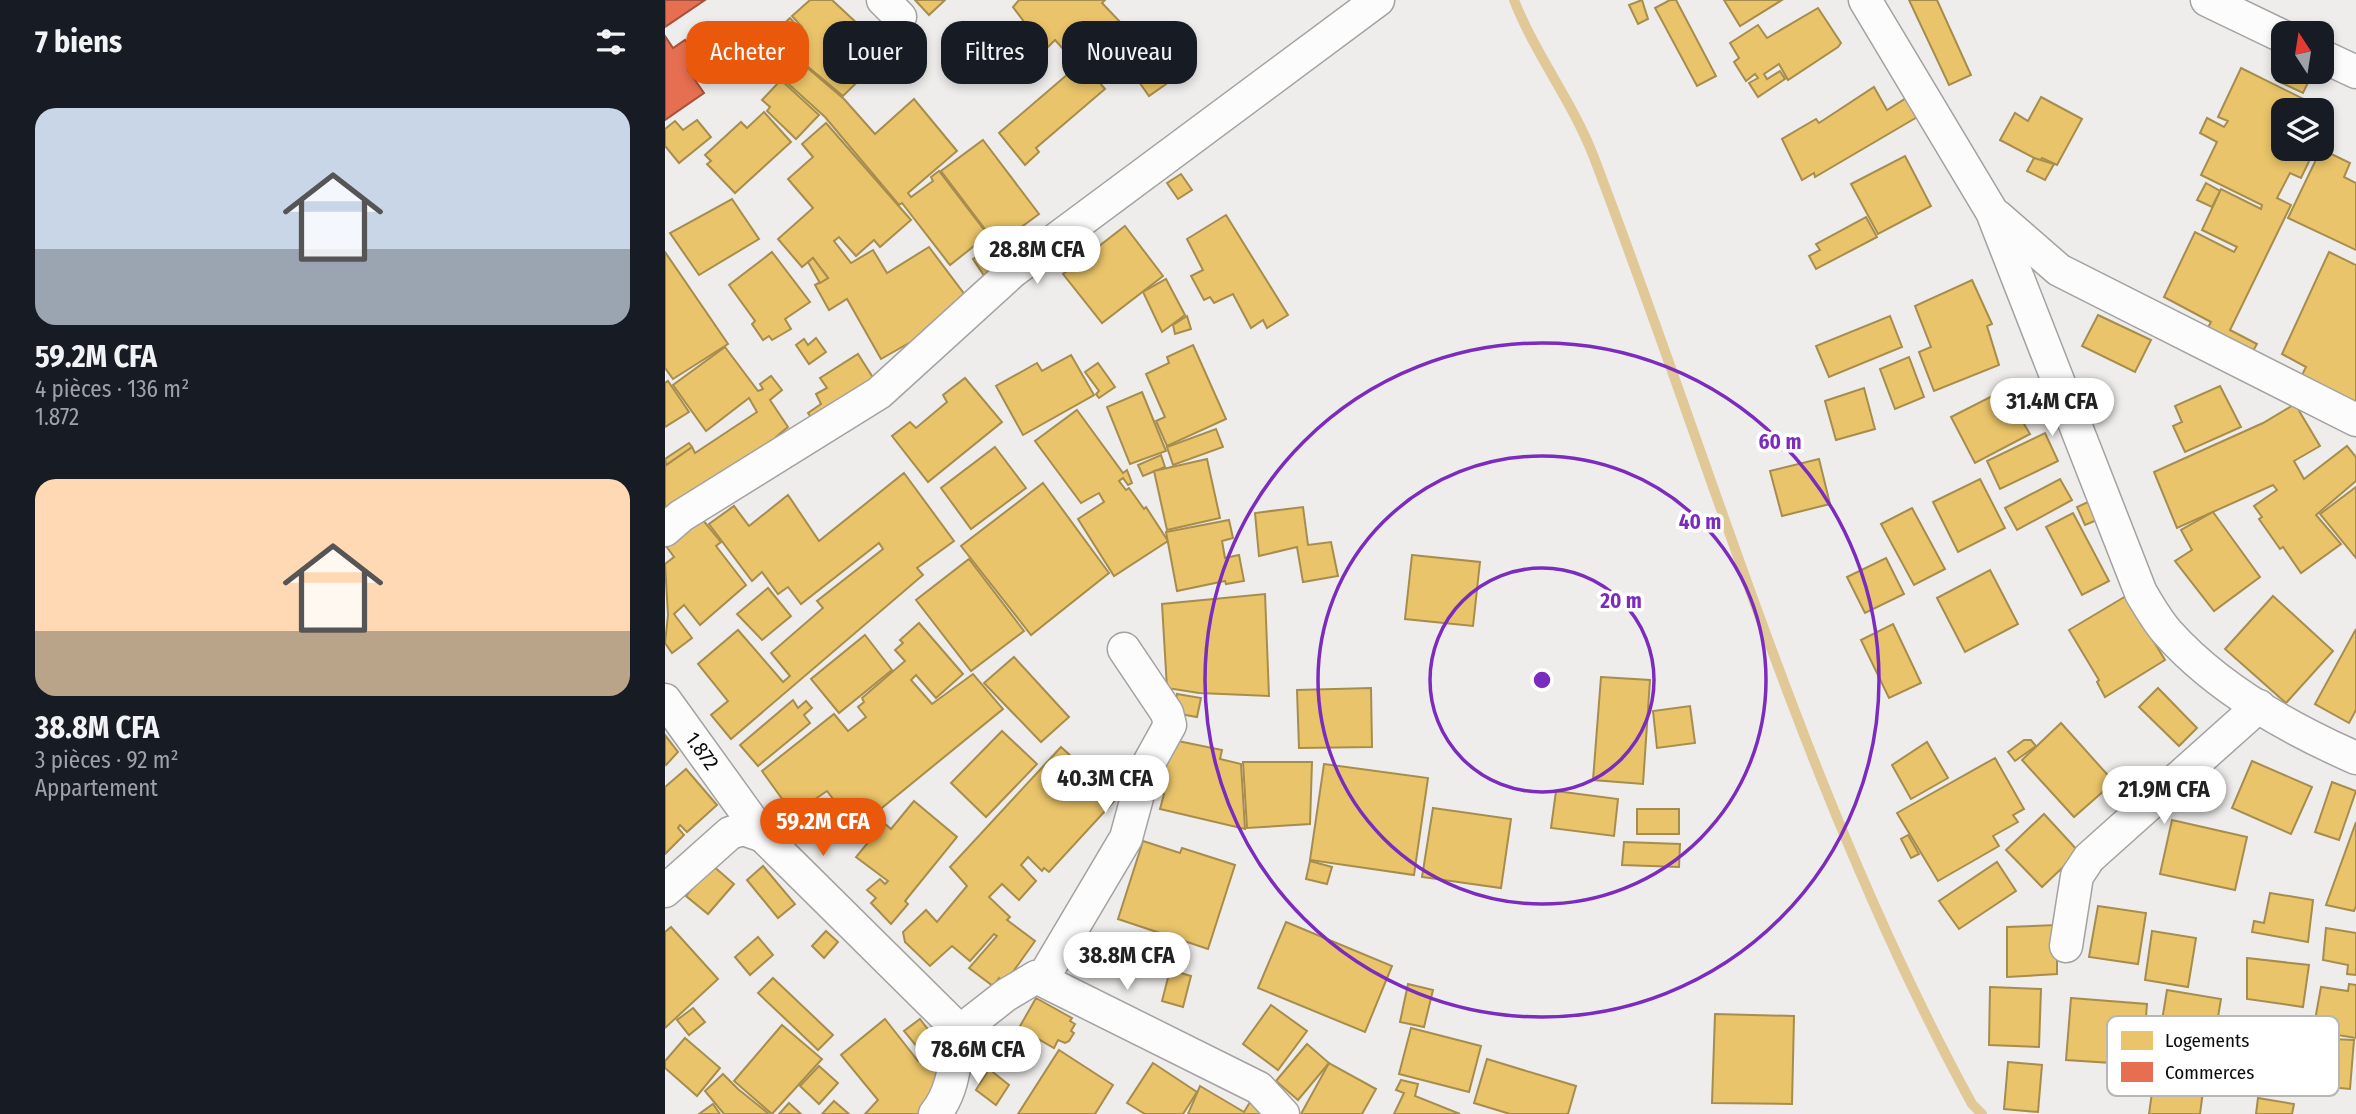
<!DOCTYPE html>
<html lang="fr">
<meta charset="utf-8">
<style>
:root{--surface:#171b24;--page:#20242c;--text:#f1f3f6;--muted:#9ea1a6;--accent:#ea580c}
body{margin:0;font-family:"Fira Sans Condensed",sans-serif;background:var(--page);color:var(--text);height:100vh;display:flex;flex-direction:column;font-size:26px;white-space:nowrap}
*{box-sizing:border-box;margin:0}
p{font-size:23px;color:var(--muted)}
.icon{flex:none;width:38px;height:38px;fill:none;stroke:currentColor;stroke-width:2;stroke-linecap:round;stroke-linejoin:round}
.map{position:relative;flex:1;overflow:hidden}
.side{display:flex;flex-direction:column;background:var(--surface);width:665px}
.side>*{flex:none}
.guide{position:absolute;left:21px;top:21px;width:665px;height:63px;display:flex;gap:14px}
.needle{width:46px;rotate:348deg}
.fabs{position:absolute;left:1606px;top:21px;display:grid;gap:14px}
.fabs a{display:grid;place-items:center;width:63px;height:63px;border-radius:14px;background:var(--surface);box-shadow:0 4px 10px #0003;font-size:35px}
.price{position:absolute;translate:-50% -60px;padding:0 16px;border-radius:24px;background:#fff;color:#222;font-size:23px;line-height:46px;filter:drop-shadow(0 2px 4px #0008)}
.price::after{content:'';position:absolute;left:50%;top:42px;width:21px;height:16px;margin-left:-10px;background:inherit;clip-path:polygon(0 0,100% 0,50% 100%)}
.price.current{background:var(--accent);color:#fff}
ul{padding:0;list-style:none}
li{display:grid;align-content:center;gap:14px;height:371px;padding:0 35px}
li span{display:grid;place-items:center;height:217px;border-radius:21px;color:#555}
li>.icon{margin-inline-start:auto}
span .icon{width:126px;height:126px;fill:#fffc;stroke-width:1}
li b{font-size:30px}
h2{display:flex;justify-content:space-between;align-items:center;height:84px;padding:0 35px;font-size:30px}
.tag{padding:0 24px;border-radius:21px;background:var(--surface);box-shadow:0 4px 10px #0003;font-size:24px;line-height:63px}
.tag.current{background:var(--accent);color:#fff}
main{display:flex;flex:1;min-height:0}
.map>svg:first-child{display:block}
</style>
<main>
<section class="side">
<h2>7 biens<svg class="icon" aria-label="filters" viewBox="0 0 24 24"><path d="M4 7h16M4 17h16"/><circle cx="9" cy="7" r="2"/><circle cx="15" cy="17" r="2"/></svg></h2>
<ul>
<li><span style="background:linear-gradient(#c9d6e8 65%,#9aa5b1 0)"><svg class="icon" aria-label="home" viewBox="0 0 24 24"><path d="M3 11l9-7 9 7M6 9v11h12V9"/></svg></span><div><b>59.2M CFA</b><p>4 pièces · 136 m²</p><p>1.872</p></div></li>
<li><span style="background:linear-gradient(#ffd9b3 70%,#b9a48a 0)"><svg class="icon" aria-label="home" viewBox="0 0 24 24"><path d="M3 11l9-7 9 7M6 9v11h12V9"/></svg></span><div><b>38.8M CFA</b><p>3 pièces · 92 m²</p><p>Appartement</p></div></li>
</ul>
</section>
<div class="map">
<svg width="1691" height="1114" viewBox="0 0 1691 1114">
<rect width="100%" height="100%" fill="#eeedeb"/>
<g fill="#e9c46a" stroke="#a78d4d" stroke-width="2">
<path d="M145 0H167L223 52 178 96 118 46 137 27 127 16Z"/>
<path d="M250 0H280L264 15Z"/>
<path d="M354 0H440L437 3 459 26 410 62 390 40 380 50 348 7Z"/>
<path d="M977 0 983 19 973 24 964 5Z"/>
<path d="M1005 0H1011L1051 76 1032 86 990 8Z"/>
<path d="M1059 0H1117L1075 26Z"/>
<path d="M1244 0H1272L1306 75 1284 85Z"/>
<path d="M1153 8 1176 43 1173 47 1123 80 1114 64 1099 74 1102 79 1115 71 1120 79 1093 97 1084 83 1093 78 1090 74 1081 81 1069 62 1074 58 1065 43 1093 25 1102 38Z"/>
<path d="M125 18 132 26 115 41 108 34Z"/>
<path d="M105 36 179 99 210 134 249 99 292 151 243 193 246 197 268 181 266 177 274 171 323 235 285 265 237 203 234 205 160 117 89 53Z"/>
<path d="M87 55 96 65 85 75 76 64Z"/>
<path d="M500 61 511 77 484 96 472 79Z"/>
<path d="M417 62 440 89 371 148 374 152 360 165 334 133Z"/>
<path d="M1619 64V72H1648L1638 93 1611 80Z"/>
<path d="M1576 68 1667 113 1657 134V110H1619V149H1650L1636 178 1625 173 1612 198 1626 205 1565 330 1592 344 1584 358 1539 335 1546 322 1499 297 1530 232 1569 252 1572 247 1537 230 1556 189 1596 209 1597 205 1536 175 1552 142 1535 133 1542 118 1559 127 1563 121 1553 117Z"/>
<path d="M116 80 154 115 131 139 102 111 105 107 97 100Z"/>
<path d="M1209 87 1222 110 1243 97 1254 116 1150 177 1149 173 1137 180 1117 139 1151 119 1154 123Z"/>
<path d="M1376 97 1417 119 1392 165 1377 158 1375 161 1335 140 1350 113 1363 121Z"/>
<path d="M99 112 126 142 70 193 42 164 46 161 40 155 76 122 82 128Z"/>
<path d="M32 120 46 137 14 163 0 146V129L10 121 18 130Z"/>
<path d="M161 123 246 220 215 247 209 240 191 256 174 237 169 241 186 263 208 250 222 273 264 247 303 299 279 323 216 359 182 299 164 310 150 285 163 278 148 258 137 267 113 239 148 208 123 179 148 157 137 144Z"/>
<path d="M318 140 374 214 332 245 276 171Z"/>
<path d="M1656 149 1685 163 1679 177 1691 183V250L1623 218Z"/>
<path d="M1240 156 1266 206 1213 234 1186 184Z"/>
<path d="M1369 158 1389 164 1380 180 1362 171Z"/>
<path d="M516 174 527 190 513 199 502 183Z"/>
<path d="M1541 183 1555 191 1547 207 1532 200Z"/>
<path d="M67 199 94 239 34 275 5 233Z"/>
<path d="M561 215 623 315 602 328 598 320 586 328 568 294 549 303 545 297 539 300 526 276 538 270 522 239Z"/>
<path d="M1201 217 1212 237 1151 269 1144 256 1155 250 1151 244Z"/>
<path d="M460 226 498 276 437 323 398 274Z"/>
<path d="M327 246 340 264 320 277 308 259Z"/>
<path d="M0 252 63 344 8 379 0 368Z"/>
<path d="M107 252 145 302 120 319 126 329 107 340 104 336 98 340 87 324 90 321 64 285Z"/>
<path d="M1664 252 1691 265V406L1636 377 1641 367 1617 354Z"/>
<path d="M148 258 163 278 155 283 143 262Z"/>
<path d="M501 279 520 315 497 332 478 292Z"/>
<path d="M1307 280 1327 324 1322 326 1334 365 1269 391 1254 352 1266 347 1250 306Z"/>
<path d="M1433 315 1486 340 1470 372 1417 346Z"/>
<path d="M522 316 526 329 510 334 508 325Z"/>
<path d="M1225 316 1237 347 1164 377 1151 346Z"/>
<path d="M151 338 161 352 144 364 131 345 139 339 143 345Z"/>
<path d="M528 345 561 419 502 446 491 421 500 417 481 374 504 363 502 357Z"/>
<path d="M60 347 93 391 98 389 95 384 106 376 117 390 105 400 123 427 111 437 116 444 0 520V466L27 447 30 453 92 412 84 398 41 431 8 385Z"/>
<path d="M193 354 214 387 152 426 143 413 156 404 151 394 162 388 155 378Z"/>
<path d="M406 355 429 395 358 435 331 386 372 363 377 371Z"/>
<path d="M1244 357 1259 397 1230 409 1215 369Z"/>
<path d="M433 363 450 387 434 398 431 394 434 391 420 372Z"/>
<path d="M300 378 337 422 263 482 227 436 245 422 251 428 282 402 278 395Z"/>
<path d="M3 381 24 412 0 427V383Z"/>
<path d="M1555 386 1576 427 1520 452 1508 426 1517 422 1510 406Z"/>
<path d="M1199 388 1210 429 1171 440 1160 401Z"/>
<path d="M1339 390 1365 434 1310 463 1286 417Z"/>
<path d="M477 392 501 451 465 464 442 407Z"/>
<path d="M1630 404 1655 446 1629 461 1639 479 1682 446 1691 457V481L1651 515 1676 544 1636 573 1618 547 1615 549 1594 519 1597 517 1589 506 1612 490 1608 485 1512 528 1489 472 1598 423Z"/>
<path d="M412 410 458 473 462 470 467 483 463 485 458 478 454 481 461 490 464 488 479 509 481 507 503 541 449 576 413 519 439 502 434 493 416 503 370 441Z"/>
<path d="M551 429 558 447 508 465 502 447Z"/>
<path d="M1380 433 1393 461 1335 489 1322 461Z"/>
<path d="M24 443 27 447 1 465 0 459Z"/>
<path d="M330 447 361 488 306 529 276 488Z"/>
<path d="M496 455 500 467 478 476 473 465Z"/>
<path d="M542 459 555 518 502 530 489 471Z"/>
<path d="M1154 459 1165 504 1117 516 1105 471Z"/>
<path d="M239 473 289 541 252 568 258 575 66 739 46 715 63 701 33 664 73 630 118 682 125 676 106 653 158 608 152 601 218 549 214 543 136 604 123 587 113 594 97 572 87 581 44 524 69 506 84 526 123 495 154 541Z"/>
<path d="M1315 479 1340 528 1293 552 1268 502Z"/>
<path d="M1395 479 1407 500 1352 530 1340 508Z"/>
<path d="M378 483 444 573 366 635 296 546Z"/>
<path d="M1691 487V558L1655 514Z"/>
<path d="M1423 502 1432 520 1420 525 1412 507Z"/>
<path d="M638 507 643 545 666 542 673 576 638 582 632 547 594 556 590 513Z"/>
<path d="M1247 508 1280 569 1249 585 1216 524Z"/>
<path d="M1548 512 1595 577 1549 611 1510 561 1527 550 1516 530Z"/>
<path d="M1408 513 1444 581 1417 595 1381 527Z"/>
<path d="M37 519 56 542 51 546 81 585 35 625 19 605 9 614 27 638 7 653 0 643 3 615 0 564 9 557 1 546Z"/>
<path d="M564 520 568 538 557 541 560 558 574 555 579 581 561 584 560 581 512 591 501 532Z"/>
<path d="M747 555 815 562 808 626 740 619Z"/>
<path d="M1221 558 1239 594 1200 613 1182 577Z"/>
<path d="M304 559 359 631 306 671 251 600Z"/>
<path d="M1325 570 1353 624 1300 652 1272 598Z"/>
<path d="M103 588 126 616 97 640 72 614Z"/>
<path d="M600 594 604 696 534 693 502 688 497 604Z"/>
<path d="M1461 596 1500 660 1440 697 1432 682 1434 680 1404 630Z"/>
<path d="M1608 596 1668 651 1621 703 1560 649Z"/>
<path d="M254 623 298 674 271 698 251 675 246 680 267 704 308 674 338 709 191 829 162 791 128 814 97 771 169 714 183 731 201 717 193 707 199 702 197 698 240 661 230 650 238 643 235 640Z"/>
<path d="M1228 624 1256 683 1224 698 1196 640Z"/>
<path d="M1691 629V710L1684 723 1650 704Z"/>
<path d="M200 635 227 670 174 713 146 679Z"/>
<path d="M349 657 404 717 376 742 319 683Z"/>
<path d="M936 677 985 680 978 784 928 780Z"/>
<path d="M706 688 707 747 634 748 632 690Z"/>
<path d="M1493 688 1532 728 1514 746 1474 707Z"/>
<path d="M512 694 536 698 532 717 509 713Z"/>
<path d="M128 700 133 708 141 701 147 708 139 715 145 723 93 766 75 745Z"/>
<path d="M1025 706 1030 743 992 748 988 711Z"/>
<path d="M1396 723 1449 782 1409 817 1357 760Z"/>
<path d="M337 731 372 764 321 817 286 783Z"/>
<path d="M0 735 13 752 1 765 0 763Z"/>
<path d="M1359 740H1366L1371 746 1350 761 1343 752Z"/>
<path d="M513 741 557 750 555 759 576 764 580 829 495 809 499 794 493 793 495 782 486 776 502 746 511 748Z"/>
<path d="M1262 742 1283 778 1246 799 1227 765Z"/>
<path d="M396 747 452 798 384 872 379 868 377 871 363 857 356 865 371 881 354 900 337 884 324 897 345 917 342 920 370 941 340 983 334 978 328 986 304 968 332 936 329 934 305 961 287 946 265 966 240 942 238 932 261 910 272 922 302 886 285 867Z"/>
<path d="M1330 758 1359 809 1348 815 1353 822 1328 836 1334 846 1273 881 1232 813Z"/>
<path d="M1587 761 1647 787 1626 834 1567 808Z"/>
<path d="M578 762H647L645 824 582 828Z"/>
<path d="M659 764 763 778 749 875 645 860Z"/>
<path d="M21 769 52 805 22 832 15 825 13 828 19 835 0 854V787Z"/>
<path d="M1667 782 1691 791 1674 840 1650 832Z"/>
<path d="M891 791 953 799 949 836 886 828Z"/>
<path d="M249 801 292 837 240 901 243 904 226 924 206 903 211 898 202 890 215 879 220 884 223 881 191 857 219 823 226 829Z"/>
<path d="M768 808 846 819 836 888 757 877Z"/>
<rect x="972" y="809" width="42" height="25"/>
<path d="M134 814 145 828 134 837 122 823Z"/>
<path d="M1379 814 1414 852 1377 887 1341 850Z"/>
<path d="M1507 820 1582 837 1570 890 1495 874Z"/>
<path d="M1691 822V906L1689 911 1661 905Z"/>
<path d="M1243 835 1254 854 1246 858 1236 839Z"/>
<path d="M478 841 515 853 517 848 570 865 543 949 453 919Z"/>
<path d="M959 842 1015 844 1014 867 957 865Z"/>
<path d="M645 861 667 867 662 884 641 879Z"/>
<path d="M1332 862 1351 891 1294 929 1274 901Z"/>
<path d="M47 865 69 884 43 914 21 896Z"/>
<path d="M98 866 130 904 113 918 82 880Z"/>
<path d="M1605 893 1648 900 1643 942 1587 932 1589 921 1599 923Z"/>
<path d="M1433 906 1481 913 1473 964 1424 957Z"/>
<path d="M621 922 727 966 700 1032 593 988Z"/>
<path d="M1392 925V974L1342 977V927Z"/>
<path d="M6 927 53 979 0 1028V932Z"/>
<path d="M1661 928 1691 933V975L1682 974 1683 965 1658 960Z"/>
<path d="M161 931 173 942 159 958 147 946Z"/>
<path d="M1487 931 1531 938 1523 987 1480 980Z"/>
<path d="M93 937 108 955 85 975 70 957Z"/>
<path d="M1582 958 1644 965 1638 1007 1582 999Z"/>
<path d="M505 970 526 976 518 1007 497 1001Z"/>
<path d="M108 978 168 1035 153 1050 93 993Z"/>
<path d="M743 984 768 990 759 1027 735 1022Z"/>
<path d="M1684 984 1691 985V1038L1648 1031 1656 987 1683 991Z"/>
<path d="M1325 987 1376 989 1374 1047 1324 1045Z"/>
<path d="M1502 990 1556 999 1547 1053 1550 1054 1554 1031 1609 1041 1599 1088 1532 1077 1535 1058 1492 1051Z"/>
<path d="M371 998 407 1018 405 1021 410 1024 406 1031 409 1033 404 1041 400 1043 393 1040 389 1048 354 1028Z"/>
<path d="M1406 998 1482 1004 1477 1065 1401 1060Z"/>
<path d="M606 1005 642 1031 613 1070 578 1044Z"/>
<path d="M28 1008 40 1022 24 1035 12 1020Z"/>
<path d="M1050 1014 1129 1016 1127 1104 1047 1103Z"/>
<path d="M220 1019 253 1061 266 1046 278 1070 257 1114H200L213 1100 176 1055Z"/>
<path d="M255 1019 268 1036 253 1048 239 1031Z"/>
<path d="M117 1025 157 1059 107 1114 69 1081Z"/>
<path d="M746 1028 816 1046 804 1092 734 1074Z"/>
<path d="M20 1038 55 1068 32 1096 0 1068V1061Z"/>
<path d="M1667 1039 1689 1040 1685 1089 1664 1087Z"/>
<path d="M642 1044 664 1063 633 1100 611 1081Z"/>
<path d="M394 1050 448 1085 430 1114H353Z"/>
<path d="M822 1059 911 1086 903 1114H845L809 1103Z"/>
<path d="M1343 1062 1377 1065 1373 1112 1339 1109Z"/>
<path d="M488 1063 532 1092 518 1114H480L462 1103Z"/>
<path d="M664 1063 711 1089 697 1114H636Z"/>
<path d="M154 1066 173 1083 154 1104 135 1086Z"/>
<path d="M324 1069 344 1085 331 1105 311 1090Z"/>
<path d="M58 1074 73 1089 104 1114H59L40 1091Z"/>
<path d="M736 1080 753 1084 750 1096 795 1114H729L739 1093 731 1090Z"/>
<path d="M1488 1085 1538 1091 1535 1114H1484Z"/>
<path d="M535 1086 579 1112 585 1102 605 1114H523Z"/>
<path d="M1593 1098 1629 1104 1627 1114H1591Z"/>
<path d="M169 1101 184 1114H157Z"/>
<path d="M124 1103 136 1114H114Z"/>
<path d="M48 1104 55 1114H34Z"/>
</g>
<g fill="#e76f51" stroke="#a5513c" stroke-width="2">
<path d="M0 0H40L0 27Z"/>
<path d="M0 36 8 48 20 40 35 62 23 70 39 93 0 120Z"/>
</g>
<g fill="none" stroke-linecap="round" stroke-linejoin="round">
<path stroke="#e1c897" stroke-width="10" d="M849 0C870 54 907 101 928 155 1050 473 1143 804 1307 1104L1317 1114"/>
<defs>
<g id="minor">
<path d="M218 0 235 17"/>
<path d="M1200 0 1327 212 1476 593C1484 606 1492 621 1503 633 1553 689 1623 728 1691 758"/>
<path d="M1542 0 1619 37"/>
<path d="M1657 56 1691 72"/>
<path d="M1332 216 1394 270 1691 420"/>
<path d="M0 530 16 516 214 393 347 272 713 0"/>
<path d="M0 700 98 836"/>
<path d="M0 891 65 833 78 829 98 836 295 1031"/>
<path d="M1401 946 1412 876 1424 858 1594 706"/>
<path d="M378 978 461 838 479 772 505 725 502 713 459 649"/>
<path d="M270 1114C289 1091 290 1060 295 1031L341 995 371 977 594 1088 618 1114"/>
</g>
</defs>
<use href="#minor" stroke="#a3a2a1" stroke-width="35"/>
<use href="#minor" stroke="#fcfcfc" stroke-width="32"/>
</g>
<g fill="none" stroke="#7b2cbf" stroke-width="3.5">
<circle cx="877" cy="680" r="112"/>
<circle cx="877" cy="680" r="224"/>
<circle cx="877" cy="680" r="337"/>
</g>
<g text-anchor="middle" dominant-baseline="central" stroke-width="7" stroke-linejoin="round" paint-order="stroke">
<g font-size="21" fill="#0c0c0a" stroke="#fff">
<text transform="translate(37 751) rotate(54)">1.872</text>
</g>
</g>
<rect x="1442" y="1016" width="232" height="80" rx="10" fill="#fff" stroke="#b6b6b6" stroke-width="2"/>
<rect x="1456" y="1031" width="32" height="19" fill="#e9c46a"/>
<rect x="1456" y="1062" width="32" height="20" fill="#e76f51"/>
<g font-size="19" fill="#0c0c0a">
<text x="1500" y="1047">Logements</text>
<text x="1500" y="1079">Commerces</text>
</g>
<circle cx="877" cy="680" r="10" fill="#7b2cbf" stroke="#fff" stroke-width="3.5"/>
<g font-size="21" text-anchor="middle" font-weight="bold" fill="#7b2cbf" stroke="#fff" stroke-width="7" stroke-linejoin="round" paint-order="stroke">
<text x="1115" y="449">60 m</text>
<text x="1035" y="529">40 m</text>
<text x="956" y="608">20 m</text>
</g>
</svg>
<div class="fabs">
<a><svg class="needle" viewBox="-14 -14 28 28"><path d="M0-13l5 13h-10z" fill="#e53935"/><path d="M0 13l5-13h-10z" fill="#9ea1a6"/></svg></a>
<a><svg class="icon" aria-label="layers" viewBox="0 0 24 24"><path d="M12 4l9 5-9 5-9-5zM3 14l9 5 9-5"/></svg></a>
</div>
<b class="price" style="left:372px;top:286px">28.8M CFA</b>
<b class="price" style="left:1387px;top:438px">31.4M CFA</b>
<b class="price" style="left:440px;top:815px">40.3M CFA</b>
<b class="price" style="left:1499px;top:826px">21.9M CFA</b>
<b class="price current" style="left:158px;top:858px">59.2M CFA</b>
<b class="price" style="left:462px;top:992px">38.8M CFA</b>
<b class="price" style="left:313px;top:1086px">78.6M CFA</b>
<div class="guide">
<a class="tag current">Acheter</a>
<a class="tag">Louer</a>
<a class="tag">Filtres</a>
<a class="tag">Nouveau</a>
</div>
</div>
</main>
